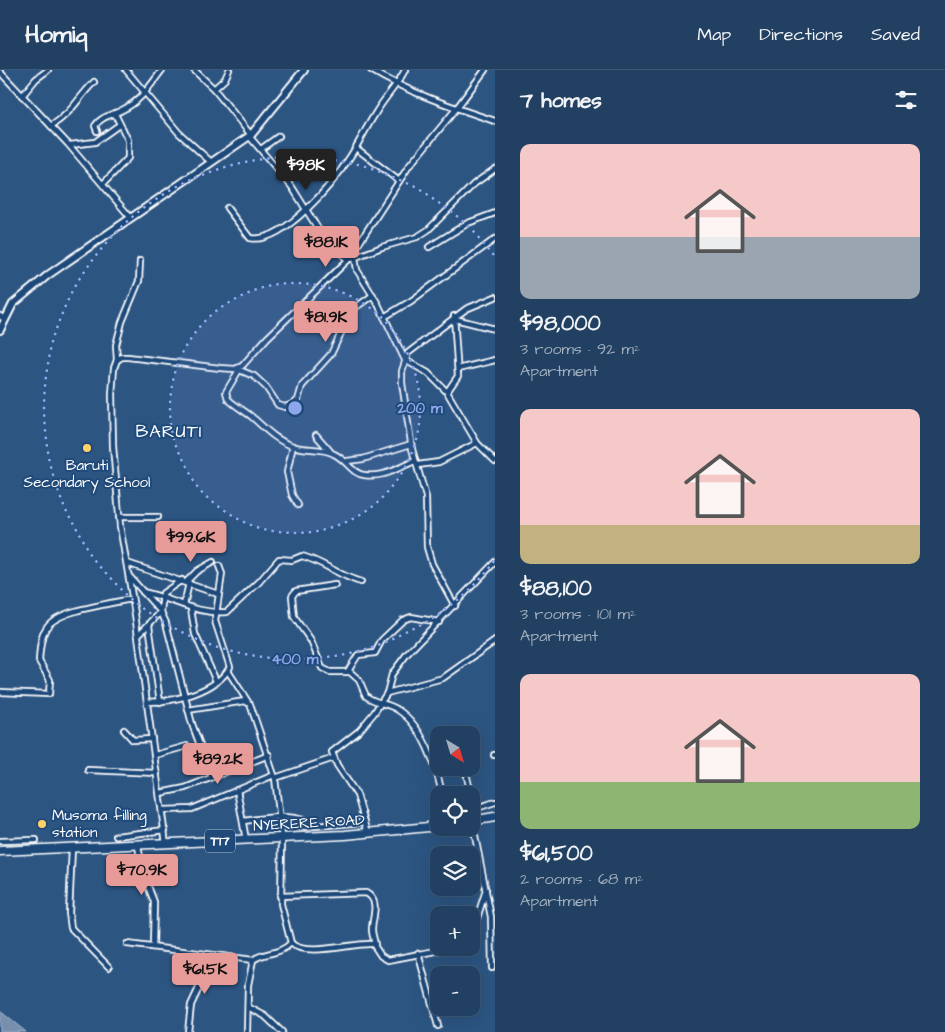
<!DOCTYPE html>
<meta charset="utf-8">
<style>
:root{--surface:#214062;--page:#2d4b6b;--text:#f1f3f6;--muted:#a2afbe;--line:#3e5977;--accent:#e69b98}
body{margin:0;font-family:"Architects Daughter",sans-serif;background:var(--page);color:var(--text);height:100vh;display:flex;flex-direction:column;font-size:19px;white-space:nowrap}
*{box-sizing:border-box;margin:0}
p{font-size:16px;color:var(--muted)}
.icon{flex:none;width:28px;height:28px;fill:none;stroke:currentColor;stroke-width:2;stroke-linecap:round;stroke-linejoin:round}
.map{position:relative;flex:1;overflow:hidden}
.sheet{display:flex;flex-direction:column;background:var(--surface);width:450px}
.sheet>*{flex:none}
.needle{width:32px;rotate:142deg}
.buttons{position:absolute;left:430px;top:656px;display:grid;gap:10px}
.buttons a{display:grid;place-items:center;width:50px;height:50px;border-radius:10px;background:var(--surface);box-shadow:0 5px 20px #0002,0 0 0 1px var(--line);font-size:25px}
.price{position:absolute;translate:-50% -42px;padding:0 11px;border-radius:5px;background:var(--accent);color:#111;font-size:16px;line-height:32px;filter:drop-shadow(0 1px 2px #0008)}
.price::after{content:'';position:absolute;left:50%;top:30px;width:15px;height:11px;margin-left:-8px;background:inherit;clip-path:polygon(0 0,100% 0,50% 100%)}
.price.on{background:#222;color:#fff}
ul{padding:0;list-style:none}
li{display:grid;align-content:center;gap:10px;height:265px;padding:0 25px}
li span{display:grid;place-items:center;height:155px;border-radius:10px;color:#555}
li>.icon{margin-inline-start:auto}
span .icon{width:90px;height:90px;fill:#fffc;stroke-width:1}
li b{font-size:21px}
h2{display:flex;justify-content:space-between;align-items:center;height:60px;padding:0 25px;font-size:21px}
header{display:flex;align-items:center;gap:30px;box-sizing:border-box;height:70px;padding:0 25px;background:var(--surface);border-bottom:1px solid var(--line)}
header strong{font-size:24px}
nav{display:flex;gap:28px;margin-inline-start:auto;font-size:18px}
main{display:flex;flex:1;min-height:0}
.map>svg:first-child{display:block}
</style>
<header>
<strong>Homiq</strong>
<nav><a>Map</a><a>Directions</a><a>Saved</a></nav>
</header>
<main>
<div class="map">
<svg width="495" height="962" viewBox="0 0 495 962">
<rect width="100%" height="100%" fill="#2c5582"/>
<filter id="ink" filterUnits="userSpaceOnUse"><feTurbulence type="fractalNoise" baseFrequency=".02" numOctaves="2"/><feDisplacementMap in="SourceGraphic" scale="10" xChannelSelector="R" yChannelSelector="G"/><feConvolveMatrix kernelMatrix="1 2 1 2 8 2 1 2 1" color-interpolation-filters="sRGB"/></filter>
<g filter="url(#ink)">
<path fill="#748fad" stroke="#acbcce" d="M0 941 26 962H0Z"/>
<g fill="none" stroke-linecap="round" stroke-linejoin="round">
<defs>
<g id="street">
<path d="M126 0 179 63 211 92"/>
<path d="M194 0 214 19 251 65"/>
<path d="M371 0C409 23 453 37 495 51"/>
<path d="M0 2 68 74 131 148"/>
<path d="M214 19 225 9 229 0"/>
<path d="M22 26 36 9 48 0"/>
<path d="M51 56C73 42 77 29 94 12"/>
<path d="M97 61 95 56C101 46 113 45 122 40 141 31 150 16 162 0"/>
<path d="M249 66 292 117 320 162 348 190 382 177 417 167 428 160 474 114 495 99"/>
<path d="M70 75 95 72 119 55"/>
<path d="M356 78 399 111"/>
<path d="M261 79 279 66"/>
<path d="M103 114 128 88V70L115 44"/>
<path d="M227 138 250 168C283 175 334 112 350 87 359 73 366 58 375 44 384 28 397 16 405 0"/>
<path d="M429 177 468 153 495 143"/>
<path d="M355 187 357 200 378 234 405 290 428 303 447 322 477 373 495 391"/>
<path d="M140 191 139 211 122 252 116 275 117 290 114 298 112 324 113 376 120 456 135 544 166 774"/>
<path d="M0 246 4 249"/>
<path d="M384 247 411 231 495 169"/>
<path d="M455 249 495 259"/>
<path d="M117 290 122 287H128L220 298 235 299 242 296 267 268 348 190 409 96 456 39 485 0"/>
<path d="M237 299 254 306 266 317 278 335 285 337 293 334 298 330 302 316 331 284 352 240 373 225"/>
<path d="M458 299 495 290"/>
<path d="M239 300 226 322 228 329C235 336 245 341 252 347 265 358 276 371 293 376 306 381 321 377 334 384 347 390 352 404 364 405 384 408 397 398 415 391"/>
<path d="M447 322 458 306 454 246"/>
<path d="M316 365 330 381"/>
<path d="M293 376 287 402 292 425 298 435"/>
<path d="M347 391 363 389 411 374"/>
<path d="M418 395 439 392 477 373"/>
<path d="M119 447H158"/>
<path d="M127 493 218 524"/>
<path d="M129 506 161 542 166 553 192 654 212 707"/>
<path d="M186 512 197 501 213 492"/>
<path d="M335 515 296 521 292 526 294 547 311 571 322 598 330 602H350L359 610 366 626C376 634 389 633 398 640 423 656 437 697 442 725"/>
<path d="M143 522C172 528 197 545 227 542L259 512 279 489 292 490 302 486C324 492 339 506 361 512"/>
<path d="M184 535 189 513"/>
<path d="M455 536 432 494 427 477 426 427 412 379 402 313V301L408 283 466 239 495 227"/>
<path d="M191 539 195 564 216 611"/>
<path d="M149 555 160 632"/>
<path d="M138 565 161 542 163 523 182 510"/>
<path d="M228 601 248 632"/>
<path d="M348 601 358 585 375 583 382 570 403 550 411 547 439 552"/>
<path d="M0 622 49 624 50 610 39 591C41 556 47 549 79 540 97 536 114 532 132 529"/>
<path d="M387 623 443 608 495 571"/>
<path d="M147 632C173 632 216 622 230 597L215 551 222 504 219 496"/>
<path d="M188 640 245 631 250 634 275 708 282 768 281 834 291 873"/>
<path d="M124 660 133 670 152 669"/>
<path d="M155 685 187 676 202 683"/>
<path d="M494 685H495"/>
<path d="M88 700 157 703"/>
<path d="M467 707 471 725"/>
<path d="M275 708 334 688"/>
<path d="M237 720 246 770"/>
<path d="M160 723 185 718 269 685"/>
<path d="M471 727 476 751"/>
<path d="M474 739 495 732"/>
<path d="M163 740 192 739 274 705"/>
<path d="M243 751C267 748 292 742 315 755"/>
<path d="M472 751 491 847 492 898"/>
<path d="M281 754 302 757 365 752"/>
<path d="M368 763 357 725 337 695 332 682 359 661 374 643 387 623 392 604 407 584 495 492"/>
<path d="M116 766 165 760"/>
<path d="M0 771 36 770"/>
<path d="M138 776 143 803 154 832 153 877"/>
<path d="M72 778 69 843 71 858 109 897"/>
<path d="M280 826 366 823C381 831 372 847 372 860 372 865 375 871 375 876"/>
<path d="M471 858 477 848 486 820"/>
<path d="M291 873C304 887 350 874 369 874H373L381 886 388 890 451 878"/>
<path d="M127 874 253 890"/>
<path d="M418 883 438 956"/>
<path d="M248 937 265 946 282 962"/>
<path d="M188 962 191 935 214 886"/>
<path d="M247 962 248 915 253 890C265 881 278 886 291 873"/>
</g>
<path id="secondary" d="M0 260 13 234 48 205 251 65 304 0"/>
<g id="primary">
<path d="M471 751 495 747"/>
<path d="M0 781 345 765 439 756"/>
</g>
</defs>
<use href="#street" stroke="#fff" stroke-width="8"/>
<use href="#secondary" stroke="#fff" stroke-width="10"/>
<use href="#primary" stroke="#fff" stroke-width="11"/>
<use href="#street" stroke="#1f4a7a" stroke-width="4.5"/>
<use href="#secondary" stroke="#1f4a7a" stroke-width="6"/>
<use href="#primary" stroke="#1f4a7a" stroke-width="8"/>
</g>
</g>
<circle cx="295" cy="338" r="125" fill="#8ea6ec" fill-opacity=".12"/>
<g fill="none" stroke="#8ea6ec" stroke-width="2.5" stroke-dasharray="2.5 5">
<circle cx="295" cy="338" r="125"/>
<path d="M494 491A251 251 0 1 1 494 185"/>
</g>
<g fill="#ffd166" stroke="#1f4a7a" stroke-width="2">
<circle cx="87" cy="378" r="5"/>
<circle cx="42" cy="754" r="5"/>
</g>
<g text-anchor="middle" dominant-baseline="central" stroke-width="4" stroke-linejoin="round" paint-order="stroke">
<rect fill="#1f4a7a" stroke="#bcc9d7" stroke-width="1" x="205" y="759.5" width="30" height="23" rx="4"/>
<g font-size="14" font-weight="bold" fill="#fff">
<text x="220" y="771">T17</text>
</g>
<g font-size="15" fill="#fff" stroke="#1f4a7a">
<text x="87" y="395">Baruti<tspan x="87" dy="17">Secondary School</tspan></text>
<text x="52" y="745" text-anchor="start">Musoma filling<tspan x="52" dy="17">station</tspan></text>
</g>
<g font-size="15" fill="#fff" stroke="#1f4a7a">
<text transform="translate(309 753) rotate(-3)">NYERERE ROAD</text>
</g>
<g font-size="18" letter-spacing="1" fill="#fff" stroke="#1f4a7a">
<text x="169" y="361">BARUTI</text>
</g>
</g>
<circle cx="295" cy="338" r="8" fill="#8ea6ec" stroke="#1f4a7a" stroke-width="2.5"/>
<g font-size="15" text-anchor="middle" font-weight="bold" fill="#8ea6ec" stroke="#1f4a7a" stroke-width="4" stroke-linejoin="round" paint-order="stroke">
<text x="420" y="343">200 m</text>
<text x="295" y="594">400 m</text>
</g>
</svg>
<div class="buttons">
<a><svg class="needle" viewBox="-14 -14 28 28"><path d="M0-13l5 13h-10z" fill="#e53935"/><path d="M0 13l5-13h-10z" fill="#a2afbe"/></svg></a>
<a><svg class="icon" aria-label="locate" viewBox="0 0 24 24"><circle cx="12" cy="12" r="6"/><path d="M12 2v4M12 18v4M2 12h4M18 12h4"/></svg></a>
<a><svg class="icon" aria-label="layers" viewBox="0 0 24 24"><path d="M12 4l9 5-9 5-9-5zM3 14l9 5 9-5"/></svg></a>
<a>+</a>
<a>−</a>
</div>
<b class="price on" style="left:306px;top:121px">$98K</b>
<b class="price" style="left:326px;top:198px">$88.1K</b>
<b class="price" style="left:326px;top:273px">$81.9K</b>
<b class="price" style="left:191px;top:493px">$99.6K</b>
<b class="price" style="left:218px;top:715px">$89.2K</b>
<b class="price" style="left:142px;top:826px">$70.9K</b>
<b class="price" style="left:205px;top:925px">$61.5K</b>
</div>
<section class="sheet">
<h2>7 homes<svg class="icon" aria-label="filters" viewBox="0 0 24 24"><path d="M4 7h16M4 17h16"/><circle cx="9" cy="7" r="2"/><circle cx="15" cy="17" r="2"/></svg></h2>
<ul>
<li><span style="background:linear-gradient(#f6c9c9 60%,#9aa5b1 0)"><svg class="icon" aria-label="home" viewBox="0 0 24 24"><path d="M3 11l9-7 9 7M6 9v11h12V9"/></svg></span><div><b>$98,000</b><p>3 rooms · 92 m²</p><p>Apartment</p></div></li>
<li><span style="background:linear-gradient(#f6c9c9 75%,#c2b280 0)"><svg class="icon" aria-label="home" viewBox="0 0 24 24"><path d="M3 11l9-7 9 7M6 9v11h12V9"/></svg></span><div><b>$88,100</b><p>3 rooms · 101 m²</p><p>Apartment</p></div></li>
<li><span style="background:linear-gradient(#f6c9c9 70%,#8fb573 0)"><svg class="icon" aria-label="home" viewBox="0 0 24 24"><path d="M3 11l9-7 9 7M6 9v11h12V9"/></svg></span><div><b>$61,500</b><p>2 rooms · 68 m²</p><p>Apartment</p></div></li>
</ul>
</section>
</main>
